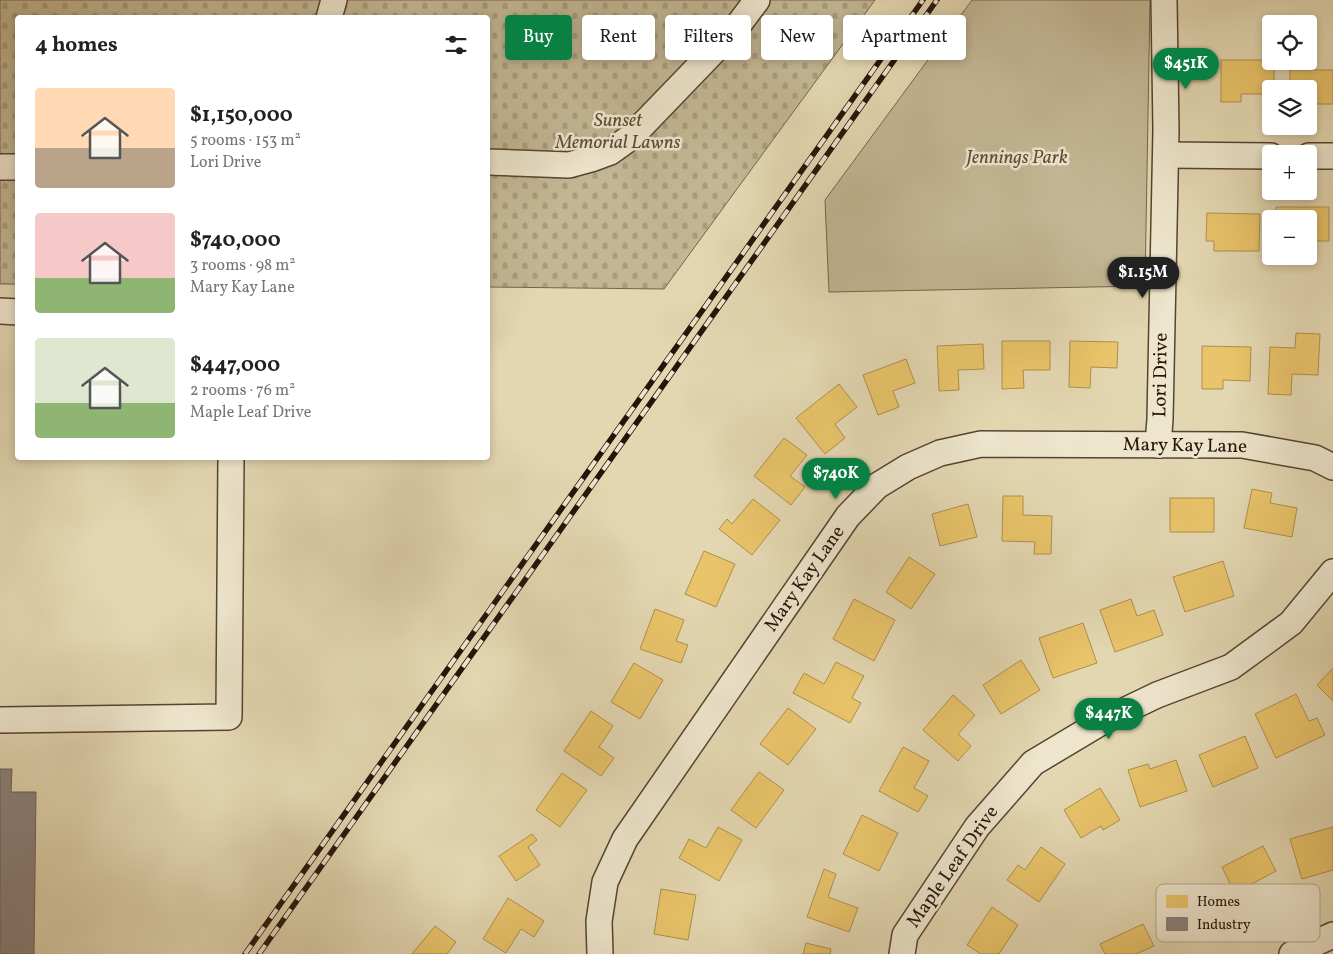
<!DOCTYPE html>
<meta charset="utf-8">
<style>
:root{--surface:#fff;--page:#f2f2f2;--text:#202124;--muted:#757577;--accent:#0b8043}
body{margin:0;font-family:Vollkorn,serif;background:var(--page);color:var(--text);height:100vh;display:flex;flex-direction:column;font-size:19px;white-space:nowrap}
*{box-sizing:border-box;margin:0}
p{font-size:16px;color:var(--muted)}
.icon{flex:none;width:28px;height:28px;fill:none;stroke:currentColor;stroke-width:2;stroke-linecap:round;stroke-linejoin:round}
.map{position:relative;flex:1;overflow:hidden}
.sheet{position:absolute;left:15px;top:15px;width:475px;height:445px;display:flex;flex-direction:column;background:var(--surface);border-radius:5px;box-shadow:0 2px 8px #0003}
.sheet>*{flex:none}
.hud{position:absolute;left:505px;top:15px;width:475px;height:45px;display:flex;gap:10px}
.tools{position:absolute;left:1262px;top:15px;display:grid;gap:10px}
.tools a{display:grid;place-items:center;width:55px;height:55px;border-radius:5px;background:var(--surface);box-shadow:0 2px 8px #0003;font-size:25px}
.price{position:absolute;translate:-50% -42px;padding:0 11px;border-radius:18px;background:var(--accent);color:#fff;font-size:16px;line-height:32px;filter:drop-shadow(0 1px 2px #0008)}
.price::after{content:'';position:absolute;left:50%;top:30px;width:15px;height:11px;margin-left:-8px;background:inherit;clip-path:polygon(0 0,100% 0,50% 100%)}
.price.current{background:#222;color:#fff}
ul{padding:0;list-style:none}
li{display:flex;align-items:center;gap:15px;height:125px;padding:0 20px}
li span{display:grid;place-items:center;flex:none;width:140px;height:100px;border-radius:5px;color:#555}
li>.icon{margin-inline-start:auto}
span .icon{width:60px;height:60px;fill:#fffc;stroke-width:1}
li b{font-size:21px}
h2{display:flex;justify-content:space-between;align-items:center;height:60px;padding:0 20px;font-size:21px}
.pill{padding:0 18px;border-radius:5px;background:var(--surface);box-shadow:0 2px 8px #0003;font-size:18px;line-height:45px}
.pill.current{background:var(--accent);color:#fff}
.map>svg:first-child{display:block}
</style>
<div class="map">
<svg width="1333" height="954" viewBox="0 0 1333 954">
<defs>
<pattern id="cemetery-stones" width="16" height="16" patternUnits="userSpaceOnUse" patternTransform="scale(1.25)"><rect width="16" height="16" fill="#c3b694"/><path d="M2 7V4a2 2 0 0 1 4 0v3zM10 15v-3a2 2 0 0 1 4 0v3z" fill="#a79c7e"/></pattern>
</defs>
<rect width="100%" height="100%" fill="#e3d7b1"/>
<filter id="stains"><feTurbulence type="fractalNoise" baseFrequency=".004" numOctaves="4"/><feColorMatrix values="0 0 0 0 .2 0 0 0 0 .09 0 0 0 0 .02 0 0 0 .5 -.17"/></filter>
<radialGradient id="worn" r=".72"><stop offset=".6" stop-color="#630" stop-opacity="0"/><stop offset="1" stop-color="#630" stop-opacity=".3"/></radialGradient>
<path fill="url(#cemetery-stones)" stroke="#74644e" d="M0 0H875L664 289 488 287V18H18L17 284H0Z"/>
<path fill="#c3b694" stroke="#74644e" d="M972 0H1150L1145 286 829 292 825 200Z"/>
<g fill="#e9c46a" stroke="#ae8f4d">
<path d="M1221 60H1271V61H1274V89H1271V94H1241V102H1221Z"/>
<path d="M1290 70H1333V104H1309V89H1290Z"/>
<path d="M1276 207H1329V241H1309V219H1276Z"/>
<path d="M1207 213 1260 214 1259 251H1214V241H1206Z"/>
<path d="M1296 333 1320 334 1318 375 1292 374 1291 395 1268 394 1270 347 1295 348Z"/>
<path d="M1002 341H1050V370H1023L1024 388 1002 389Z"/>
<path d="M1070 341 1118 342 1117 368 1091 367 1090 388 1069 387Z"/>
<path d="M983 344 984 369 958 370 959 390 939 391 937 346Z"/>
<path d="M1202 346 1251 347 1250 381 1223 380V389H1202Z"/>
<path d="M906 359 915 383 893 391 899 407 878 415 863 375Z"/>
<path d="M839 384 857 407 835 424 845 438 825 454 796 418Z"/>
<path d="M784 438 807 455 790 476 805 487 791 505 754 476Z"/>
<path d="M1252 489 1272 493 1270 503 1297 508 1292 537 1244 528Z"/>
<path d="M1003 496H1023V515L1052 516 1051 554H1034L1035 542 1002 541Z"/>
<rect x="1170" y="498" width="44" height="34"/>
<path d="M753 499 780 520 752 555 719 529 727 519 732 524Z"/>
<path d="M968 504 977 537 940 546 932 514Z"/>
<path d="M704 551 735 564 716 607 685 594Z"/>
<path d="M909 557 935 574 911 609 886 592Z"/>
<path d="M1223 561 1234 596 1185 612 1173 577Z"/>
<path d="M854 599 895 620 874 661 833 639Z"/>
<path d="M1131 599 1137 616 1154 610 1163 635 1115 652 1100 610Z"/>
<path d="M655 609 684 620 676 641 688 645 681 663 640 649Z"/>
<path d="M1083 623 1097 663 1053 678 1039 638Z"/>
<path d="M1021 660 1040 690 1001 714 983 685Z"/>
<path d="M836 662 864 676 852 698 861 703 850 723 793 693 804 673 824 684Z"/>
<path d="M634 663 663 680 640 719 611 702Z"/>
<path d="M1333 668V701L1317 685Z"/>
<path d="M1296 694 1309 721 1317 718 1325 735 1276 758 1255 714Z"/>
<path d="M953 695 975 715 958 734 971 746 958 761 923 730Z"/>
<path d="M788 708 816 729 788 765 760 744Z"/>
<path d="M591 711 613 726 599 747 614 758 601 776 564 751Z"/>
<path d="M1245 736 1258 768 1213 787 1199 755Z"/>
<path d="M903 747 929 761 914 788 928 796 918 812 879 791Z"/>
<path d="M1176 760 1187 791 1140 807 1128 770 1148 764 1150 769Z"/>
<path d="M759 772 784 790 756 828 731 810Z"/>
<path d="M562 773 587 790 560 827 536 810Z"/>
<path d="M1100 788 1120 820 1103 830 1101 826 1081 838 1064 810Z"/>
<path d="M862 815 898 833 879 871 843 854Z"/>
<path d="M718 827 742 840 719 881 679 858 689 839 706 848Z"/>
<path d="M1333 827V870L1302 879 1290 839Z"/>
<path d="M532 834 537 840 528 847 540 865 516 881 499 856Z"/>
<path d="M1263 846 1276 871 1235 893 1222 867Z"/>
<path d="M1041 847 1065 864 1039 902 1007 880 1018 865 1025 870Z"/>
<path d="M824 869 836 874 828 897 858 908 849 932 807 917Z"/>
<path d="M661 889 696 895 688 940 654 934Z"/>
<path d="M508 898 544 921 534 937 521 929 506 953 483 939Z"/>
<path d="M992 907 1018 925 999 954H981L967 945Z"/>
<path d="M1143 924 1154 946 1136 954H1105L1100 944Z"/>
<path d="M435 926 456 942 447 954H412Z"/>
<path d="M806 943 831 949 830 954H803Z"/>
</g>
<path fill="#8a817c" stroke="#6c605a" d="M0 769H12L11 792H36L34 954H0Z"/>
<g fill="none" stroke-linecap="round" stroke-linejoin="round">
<defs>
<g id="minor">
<path d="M329 18 334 0"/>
<path d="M1166 155 1271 156"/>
<path d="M1309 156H1333"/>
<path d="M488 162 569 165 591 159 610 152 631 137 736 28 757 0"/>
<path d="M0 167H18"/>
<path d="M0 311 18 312"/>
<path d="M1158 445 1160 419 1166 130 1164 0"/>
<path d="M0 720 229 717 231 458"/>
<path d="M600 954 599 921 605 882 625 839 848 516 877 486 908 467 940 453 981 444 1242 445 1315 458 1333 467"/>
<path d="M902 954 905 935 977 827 1033 763 1105 720 1157 695 1231 667 1291 623 1333 572"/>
<path d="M1292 954 1333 935"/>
</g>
</defs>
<use href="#minor" stroke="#543" stroke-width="28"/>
<use href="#minor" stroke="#ede5cc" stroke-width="25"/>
<defs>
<g id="rail">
<path d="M245 954 923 0"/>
<path d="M259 954 937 0"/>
</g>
</defs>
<use href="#rail" stroke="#261309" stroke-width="5.5"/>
<use href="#rail" stroke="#ede5cc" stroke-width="4" stroke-dasharray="11" stroke-linecap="butt"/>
</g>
<g text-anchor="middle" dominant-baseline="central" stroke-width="5" stroke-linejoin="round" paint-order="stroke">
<g font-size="19" font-style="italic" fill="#5d4c3a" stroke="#ede5cc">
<text x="618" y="121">Sunset<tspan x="618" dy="22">Memorial Lawns</tspan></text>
<text x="1017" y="158">Jennings Park</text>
</g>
<g font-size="19" fill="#261309" stroke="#ede5cc">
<text transform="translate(1161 375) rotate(-89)">Lori Drive</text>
<text transform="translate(1185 446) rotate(1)">Mary Kay Lane</text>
<text transform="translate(805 579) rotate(-55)">Mary Kay Lane</text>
<text transform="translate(953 867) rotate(-55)">Maple Leaf Drive</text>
</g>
</g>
<rect x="1156" y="884" width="164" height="58" rx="8" fill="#ede5cc" stroke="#b1a692" stroke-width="1"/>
<rect x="1166" y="895" width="22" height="13" fill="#e9c46a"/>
<rect x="1166" y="917" width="22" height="14" fill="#8a817c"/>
<g font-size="14" fill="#261309">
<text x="1197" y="906">Homes</text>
<text x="1197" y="929">Industry</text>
</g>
<rect width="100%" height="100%" filter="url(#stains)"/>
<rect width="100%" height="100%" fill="url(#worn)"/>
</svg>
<div class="tools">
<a><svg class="icon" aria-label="locate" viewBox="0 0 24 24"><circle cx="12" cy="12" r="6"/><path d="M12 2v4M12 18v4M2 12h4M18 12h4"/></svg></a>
<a><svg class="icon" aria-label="layers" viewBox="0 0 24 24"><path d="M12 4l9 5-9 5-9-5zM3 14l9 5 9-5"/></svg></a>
<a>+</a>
<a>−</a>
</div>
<b class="price" style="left:1186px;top:90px">$451K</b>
<b class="price current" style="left:1143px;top:299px">$1.15M</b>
<b class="price" style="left:836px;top:500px">$740K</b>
<b class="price" style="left:1109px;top:740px">$447K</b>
<div class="hud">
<a class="pill current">Buy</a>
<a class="pill">Rent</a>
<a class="pill">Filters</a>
<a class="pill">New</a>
<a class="pill">Apartment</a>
</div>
<section class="sheet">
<h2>4 homes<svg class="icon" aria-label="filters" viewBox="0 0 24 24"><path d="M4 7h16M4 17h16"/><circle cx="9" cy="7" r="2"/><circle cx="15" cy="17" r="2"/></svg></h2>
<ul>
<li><span style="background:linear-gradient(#ffd9b3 60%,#b9a48a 0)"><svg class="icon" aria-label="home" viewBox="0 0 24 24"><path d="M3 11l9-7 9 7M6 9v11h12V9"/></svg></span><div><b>$1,150,000</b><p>5 rooms · 153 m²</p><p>Lori Drive</p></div></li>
<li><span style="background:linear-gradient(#f6c9c9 65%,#8fb573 0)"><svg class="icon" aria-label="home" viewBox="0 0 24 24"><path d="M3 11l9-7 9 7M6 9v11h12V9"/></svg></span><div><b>$740,000</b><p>3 rooms · 98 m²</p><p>Mary Kay Lane</p></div></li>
<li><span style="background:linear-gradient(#dfe7d0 65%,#8fb573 0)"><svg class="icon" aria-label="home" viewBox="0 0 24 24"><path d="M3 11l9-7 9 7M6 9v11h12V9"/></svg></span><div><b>$447,000</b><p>2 rooms · 76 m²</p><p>Maple Leaf Drive</p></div></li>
</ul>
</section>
</div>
